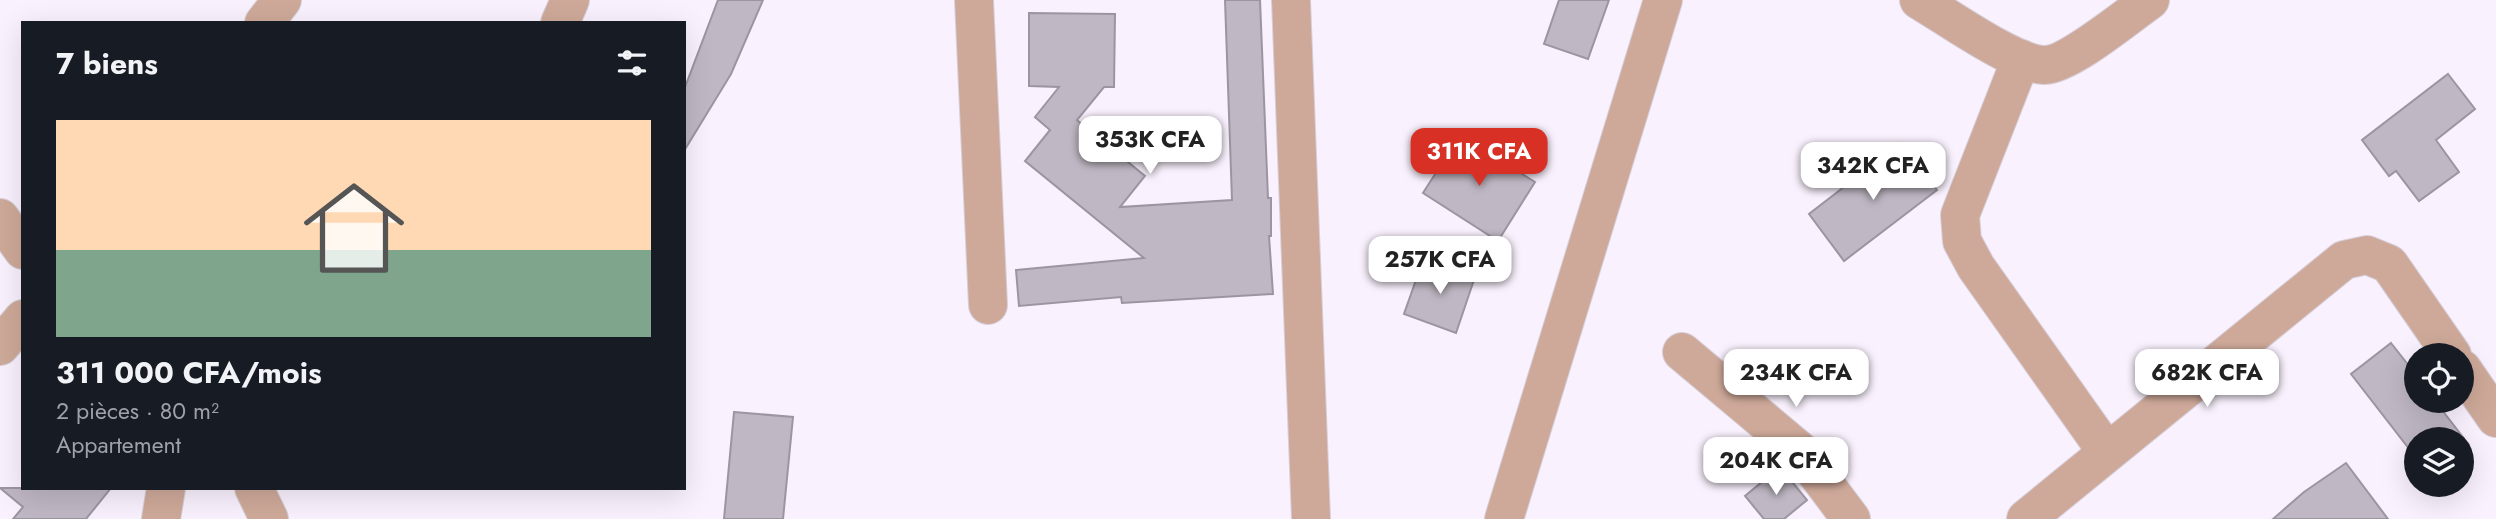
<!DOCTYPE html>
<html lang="fr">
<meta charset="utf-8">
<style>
:root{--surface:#171b24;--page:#20242c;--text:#f1f3f6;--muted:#9ea1a6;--accent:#d93025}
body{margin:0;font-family:Jost,sans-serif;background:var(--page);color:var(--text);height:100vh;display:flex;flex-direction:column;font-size:26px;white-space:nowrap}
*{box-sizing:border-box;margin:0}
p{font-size:23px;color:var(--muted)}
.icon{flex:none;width:38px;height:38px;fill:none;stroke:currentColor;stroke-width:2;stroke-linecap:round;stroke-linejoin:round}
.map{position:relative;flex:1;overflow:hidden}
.drawer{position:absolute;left:21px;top:21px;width:665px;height:469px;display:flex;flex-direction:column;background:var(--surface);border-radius:0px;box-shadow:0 7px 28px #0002}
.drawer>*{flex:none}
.fabs{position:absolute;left:2404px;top:343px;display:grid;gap:14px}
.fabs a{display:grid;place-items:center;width:70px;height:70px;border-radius:50%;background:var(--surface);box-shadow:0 7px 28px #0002;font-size:35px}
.price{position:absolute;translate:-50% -60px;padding:0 16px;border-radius:14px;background:#fff;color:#222;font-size:23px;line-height:46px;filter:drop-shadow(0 2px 4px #0008)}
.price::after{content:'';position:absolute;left:50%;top:42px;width:21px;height:16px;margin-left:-10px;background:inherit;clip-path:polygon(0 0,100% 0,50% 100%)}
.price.on{background:var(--accent);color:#fff}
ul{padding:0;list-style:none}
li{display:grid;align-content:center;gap:14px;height:371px;padding:0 35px}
li span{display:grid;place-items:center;height:217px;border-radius:0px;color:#555}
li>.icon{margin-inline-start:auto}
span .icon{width:126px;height:126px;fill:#fffc;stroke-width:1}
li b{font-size:30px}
h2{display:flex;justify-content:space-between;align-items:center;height:84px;padding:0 35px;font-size:30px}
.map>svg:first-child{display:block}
</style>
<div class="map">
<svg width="2496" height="519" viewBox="0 0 2496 519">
<rect width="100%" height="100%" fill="#f9f1fd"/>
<g fill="#bfb7c3" stroke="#9c95a1" stroke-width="2">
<path d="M718 0H763L731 74 684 151V90Z"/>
<path d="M1225 0H1260L1268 198H1271V236H1269L1273 294 1122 303 1121 297 1019 306 1016 270 1144 258 1025 161 1050 130 1035 117 1059 87 1029 86V13L1115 14 1114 87H1104L1077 120 1145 176 1120 207 1232 200Z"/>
<path d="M1559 0H1609L1588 59 1544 44Z"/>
<path d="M2448 74 2475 109 2436 140 2459 172 2419 201 2396 171 2389 176 2362 140Z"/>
<path d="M1460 135 1535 182 1498 241 1423 193Z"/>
<path d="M1901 143 1937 190 1844 261 1809 214Z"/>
<path d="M1423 260 1475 277 1456 333 1404 314Z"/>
<path d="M2391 343 2417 376V401H2435L2469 445 2462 450V439H2417V459L2351 374Z"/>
<path d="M734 412 793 417 783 519H724Z"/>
<path d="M2346 463 2388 519H2273L2304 492Z"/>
<path d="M1780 467 1807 500 1784 519H1764L1745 496Z"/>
<path d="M0 488H111L86 519H13L23 507Z"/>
</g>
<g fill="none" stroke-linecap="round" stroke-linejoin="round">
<defs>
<g id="minor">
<path d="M974 0 988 305"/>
<path d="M1291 0 1311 519"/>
<path d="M1919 0C1948 17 2013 64 2044 65 2067 66 2129 15 2150 0"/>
<path d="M264 23 282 0"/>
<path d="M560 23 570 0"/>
<path d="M2021 59 1960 215 1962 241 1976 267 2107 452"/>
<path d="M0 218 23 250"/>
<path d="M0 346 23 319"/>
<path d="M1682 352 1800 451 1851 519"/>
<path d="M2462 369 2496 418"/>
<path d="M254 488 269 519"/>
<path d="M161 519 166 488"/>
<path d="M1504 519 1663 0"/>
<path d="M2026 519 2344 260 2367 255 2389 264 2452 355"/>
</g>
</defs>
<use href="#minor" stroke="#d6cfda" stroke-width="40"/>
<use href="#minor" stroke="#cea999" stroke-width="38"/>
</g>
</svg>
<div class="fabs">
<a><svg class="icon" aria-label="locate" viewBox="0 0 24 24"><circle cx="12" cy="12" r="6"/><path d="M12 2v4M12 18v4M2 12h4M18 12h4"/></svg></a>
<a><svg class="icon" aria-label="layers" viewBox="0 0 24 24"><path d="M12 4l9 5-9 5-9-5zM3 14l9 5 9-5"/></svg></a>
</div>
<b class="price" style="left:1150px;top:176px">353K CFA</b>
<b class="price on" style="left:1479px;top:188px">311K CFA</b>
<b class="price" style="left:1873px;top:202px">342K CFA</b>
<b class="price" style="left:1440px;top:296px">257K CFA</b>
<b class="price" style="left:1796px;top:409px">234K CFA</b>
<b class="price" style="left:2207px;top:409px">682K CFA</b>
<b class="price" style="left:1776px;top:497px">204K CFA</b>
<section class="drawer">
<h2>7 biens<svg class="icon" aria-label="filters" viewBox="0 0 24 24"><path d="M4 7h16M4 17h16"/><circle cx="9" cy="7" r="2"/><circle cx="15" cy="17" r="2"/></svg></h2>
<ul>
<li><span style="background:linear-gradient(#ffd9b3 60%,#7fa58c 0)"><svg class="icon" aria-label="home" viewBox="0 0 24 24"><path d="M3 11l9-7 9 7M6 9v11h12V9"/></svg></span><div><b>311 000 CFA/mois</b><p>2 pièces · 80 m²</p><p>Appartement</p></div></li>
</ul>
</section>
</div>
